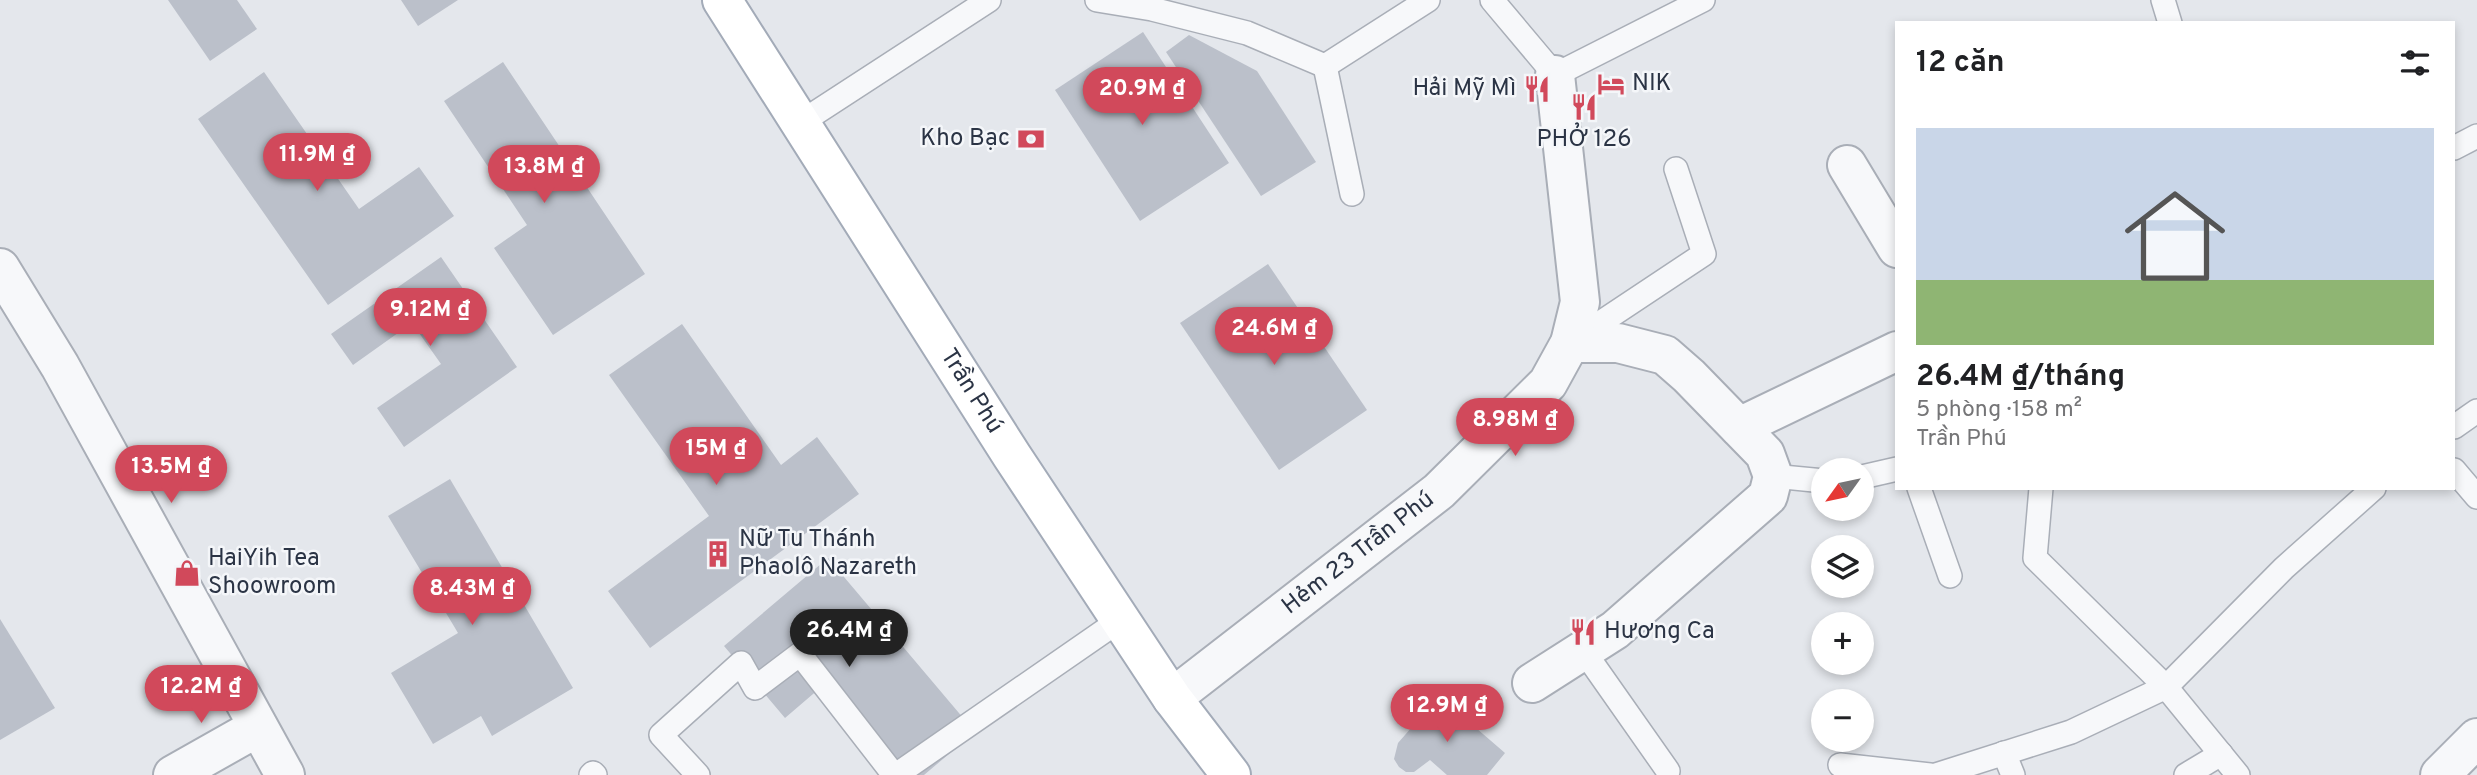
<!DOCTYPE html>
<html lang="vi">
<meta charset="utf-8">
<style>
:root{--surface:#fff;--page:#f2f2f2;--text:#202124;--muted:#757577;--accent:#d1495b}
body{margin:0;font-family:Overpass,sans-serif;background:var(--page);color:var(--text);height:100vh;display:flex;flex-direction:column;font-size:26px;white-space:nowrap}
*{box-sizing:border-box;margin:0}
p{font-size:23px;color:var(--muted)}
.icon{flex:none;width:38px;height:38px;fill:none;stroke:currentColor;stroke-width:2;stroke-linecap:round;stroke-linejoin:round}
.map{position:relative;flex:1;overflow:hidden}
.details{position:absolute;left:1895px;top:21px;width:560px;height:469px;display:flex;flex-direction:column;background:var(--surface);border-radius:0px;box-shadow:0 4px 10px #0003}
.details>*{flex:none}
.needle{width:46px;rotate:237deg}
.buttons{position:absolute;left:1811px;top:458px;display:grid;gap:14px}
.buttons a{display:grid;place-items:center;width:63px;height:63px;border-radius:50%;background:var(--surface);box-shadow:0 4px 10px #0003;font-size:35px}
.price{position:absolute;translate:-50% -60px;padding:0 16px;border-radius:24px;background:var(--accent);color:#fff;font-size:23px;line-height:46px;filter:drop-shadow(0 2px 4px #0008)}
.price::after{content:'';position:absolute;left:50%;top:42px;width:21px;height:16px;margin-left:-10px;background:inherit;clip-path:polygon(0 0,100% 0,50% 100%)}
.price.active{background:#222;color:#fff}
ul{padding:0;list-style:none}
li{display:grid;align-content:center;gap:14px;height:371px;padding:0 21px}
li span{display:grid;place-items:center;height:217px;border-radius:0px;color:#555}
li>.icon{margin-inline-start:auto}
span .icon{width:126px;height:126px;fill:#fffc;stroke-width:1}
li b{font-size:30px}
h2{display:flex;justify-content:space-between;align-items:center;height:84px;padding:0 21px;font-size:30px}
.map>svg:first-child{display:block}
</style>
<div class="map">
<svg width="2477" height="775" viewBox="0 0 2477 775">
<rect width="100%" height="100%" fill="#e4e7ec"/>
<g fill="#bbc0ca">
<path d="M168 0H237L257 29 210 61Z"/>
<path d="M401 0H458L418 26Z"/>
<path d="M1143 32 1229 163 1140 221 1055 90Z"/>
<path d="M1189 35 1257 71 1316 162 1261 196 1166 52Z"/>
<path d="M503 62 645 274 553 335 494 248 527 225 444 101Z"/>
<path d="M264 72 359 209 419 167 454 216 328 305 198 119Z"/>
<path d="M441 257 517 367 404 447 377 408 441 364 412 323 353 365 331 334Z"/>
<path d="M1268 264 1367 410 1279 470 1180 323Z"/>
<path d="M682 324 781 465 817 437 859 494 650 648 608 591 709 516 609 375Z"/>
<path d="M450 479 573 688 492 736 481 716 433 744 391 673 458 633 388 516Z"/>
<path d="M828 558 975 732 924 775H905L827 682 785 718 724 646Z"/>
<path d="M0 619 55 708 0 740Z"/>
<path d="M1439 696 1505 753 1487 775H1447L1430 760 1414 772H1406L1399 767 1394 759 1398 743Z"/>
</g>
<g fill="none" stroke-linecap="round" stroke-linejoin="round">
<defs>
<g id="service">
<path d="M1097 0 1152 9 1247 33 1325 66 1428 0"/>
<path d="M1492 0 1555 75 1703 0"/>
<path d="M2163 0 2170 23"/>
<path d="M1325 66 1352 194"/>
<path d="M800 123 989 0"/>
<path d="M2454 148 2477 136"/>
<path d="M1573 341 1704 254 1676 169"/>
<path d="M2454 427 2477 411"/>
<path d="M2454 470 2477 497"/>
<path d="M1773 476 1824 481"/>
<path d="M1862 477 1897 469"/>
<path d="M1919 488 1950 576"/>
<path d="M2041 488 2035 558 2166 687 2238 775"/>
<path d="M1583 650 1668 771"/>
<path d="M2004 753 2013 775"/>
<path d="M1840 765 1930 775"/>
<path d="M591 775 593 773 595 775"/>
<path d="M698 775 661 735 741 663 755 688 800 654 894 775"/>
<path d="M896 775 1120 620"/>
<path d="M1936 775 2071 732 2166 687 2284 568 2374 488"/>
<path d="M2186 775 2221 754"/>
</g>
<g id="minor">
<path d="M1847 165 1897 248"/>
<path d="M1739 427 1897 351"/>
<path d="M1532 683 1615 630 1768 496 1773 476 1765 454 1689 376 1665 355 1618 343H1570"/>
<path id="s1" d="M1172 698 1439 491 1548 383 1570 343 1580 302 1555 75"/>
<path d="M173 775 258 727"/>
<path d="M2440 775 2477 738"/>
</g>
<path id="tertiary" d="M0 268 60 366 285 775"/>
<g id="primary">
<path id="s2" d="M722 0 1012 456 1172 698 1231 775"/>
</g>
</defs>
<use href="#service" stroke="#a9aeb7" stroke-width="26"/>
<use href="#minor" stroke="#a9aeb7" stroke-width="42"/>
<use href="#tertiary" stroke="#a9aeb7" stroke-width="42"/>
<use href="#primary" stroke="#a3abb8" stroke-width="42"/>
<use href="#service" stroke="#f7f8fa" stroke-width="23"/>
<use href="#minor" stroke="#f7f8fa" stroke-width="38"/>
<use href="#tertiary" stroke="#f7f8fa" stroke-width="38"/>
<use href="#primary" stroke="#fff" stroke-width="38"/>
</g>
<defs>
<symbol id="hotel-bare" viewBox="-9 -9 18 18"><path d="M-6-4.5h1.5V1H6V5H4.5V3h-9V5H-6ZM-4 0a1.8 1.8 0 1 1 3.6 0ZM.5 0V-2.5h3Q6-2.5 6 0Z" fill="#d1495b" stroke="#f4f6f9" stroke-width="2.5" paint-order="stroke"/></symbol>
<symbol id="restaurant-bare" viewBox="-9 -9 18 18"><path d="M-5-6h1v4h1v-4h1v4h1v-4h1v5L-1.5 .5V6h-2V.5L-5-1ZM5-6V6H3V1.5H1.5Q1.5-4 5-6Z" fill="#d1495b" stroke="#f4f6f9" stroke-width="2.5" paint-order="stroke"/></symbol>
<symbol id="bank-bare" viewBox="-9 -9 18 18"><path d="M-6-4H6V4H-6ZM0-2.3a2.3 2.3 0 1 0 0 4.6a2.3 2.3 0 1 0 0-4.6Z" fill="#d1495b" stroke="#f4f6f9" stroke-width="2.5" paint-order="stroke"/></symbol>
<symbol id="building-bare" viewBox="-9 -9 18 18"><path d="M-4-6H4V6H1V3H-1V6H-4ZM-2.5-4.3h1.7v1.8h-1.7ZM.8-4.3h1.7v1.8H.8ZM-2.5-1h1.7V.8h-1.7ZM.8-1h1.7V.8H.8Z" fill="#d1495b" stroke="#f4f6f9" stroke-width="2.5" paint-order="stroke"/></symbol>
<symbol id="shop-bare" viewBox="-9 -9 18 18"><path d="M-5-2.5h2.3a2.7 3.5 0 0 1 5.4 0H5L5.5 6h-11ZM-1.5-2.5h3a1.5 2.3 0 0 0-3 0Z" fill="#d1495b" stroke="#f4f6f9" stroke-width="2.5" paint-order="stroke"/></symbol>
</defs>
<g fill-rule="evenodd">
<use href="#hotel-bare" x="1592" y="65" width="38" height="38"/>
<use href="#restaurant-bare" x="1518" y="70" width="38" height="38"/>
<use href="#restaurant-bare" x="1565" y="88" width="38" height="38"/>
<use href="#bank-bare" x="1012" y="120" width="38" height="38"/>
<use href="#building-bare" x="699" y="535" width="38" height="38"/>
<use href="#shop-bare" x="168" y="554" width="38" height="38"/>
<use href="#restaurant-bare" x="1564" y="613" width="38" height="38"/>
</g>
<g text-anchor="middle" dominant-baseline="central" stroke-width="5" stroke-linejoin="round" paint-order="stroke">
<g font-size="24" fill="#2b3445" stroke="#f4f6f9" text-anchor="start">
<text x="1632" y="84">NIK</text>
<text x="1516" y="89" text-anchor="end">Hải Mỹ Mì</text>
<text x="1010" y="139" text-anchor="end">Kho Bạc</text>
<text x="1584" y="140" text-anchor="middle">PHỞ 126</text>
<text x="739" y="540">Nữ Tu Thánh<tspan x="739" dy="28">Phaolô Nazareth</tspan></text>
<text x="208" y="559">HaiYih Tea<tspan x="208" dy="28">Shoowroom</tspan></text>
<text x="1604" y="632">Hương Ca</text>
</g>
<g font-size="24" fill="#2b3445" stroke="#f4f6f9">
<text stroke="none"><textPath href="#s2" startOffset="464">Trần Phú</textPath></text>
<text stroke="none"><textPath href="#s1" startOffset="236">Hẻm 23 Trần Phú</textPath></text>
</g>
</g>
</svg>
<div class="buttons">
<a><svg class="needle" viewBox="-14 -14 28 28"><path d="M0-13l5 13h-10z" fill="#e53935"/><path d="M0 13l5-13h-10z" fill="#757577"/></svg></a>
<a><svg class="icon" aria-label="layers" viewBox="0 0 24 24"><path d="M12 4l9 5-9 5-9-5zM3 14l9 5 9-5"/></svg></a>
<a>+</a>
<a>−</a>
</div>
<b class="price" style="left:1142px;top:127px">20.9M ₫</b>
<b class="price" style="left:317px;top:193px">11.9M ₫</b>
<b class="price" style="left:544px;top:205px">13.8M ₫</b>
<b class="price" style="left:430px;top:348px">9.12M ₫</b>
<b class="price" style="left:1274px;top:367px">24.6M ₫</b>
<b class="price" style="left:1515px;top:458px">8.98M ₫</b>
<b class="price" style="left:716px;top:487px">15M ₫</b>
<b class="price" style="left:171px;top:505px">13.5M ₫</b>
<b class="price" style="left:472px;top:627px">8.43M ₫</b>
<b class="price active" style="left:849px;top:669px">26.4M ₫</b>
<b class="price" style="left:201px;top:725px">12.2M ₫</b>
<b class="price" style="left:1447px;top:744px">12.9M ₫</b>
<section class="details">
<h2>12 căn<svg class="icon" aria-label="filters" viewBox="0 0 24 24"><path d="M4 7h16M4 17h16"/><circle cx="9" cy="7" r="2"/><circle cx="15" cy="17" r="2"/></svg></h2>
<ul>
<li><span style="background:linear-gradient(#c9d6e8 70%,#8fb573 0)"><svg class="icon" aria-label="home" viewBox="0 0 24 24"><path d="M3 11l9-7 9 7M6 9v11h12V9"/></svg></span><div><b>26.4M ₫/tháng</b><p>5 phòng · 158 m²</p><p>Trần Phú</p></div></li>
</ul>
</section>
</div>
